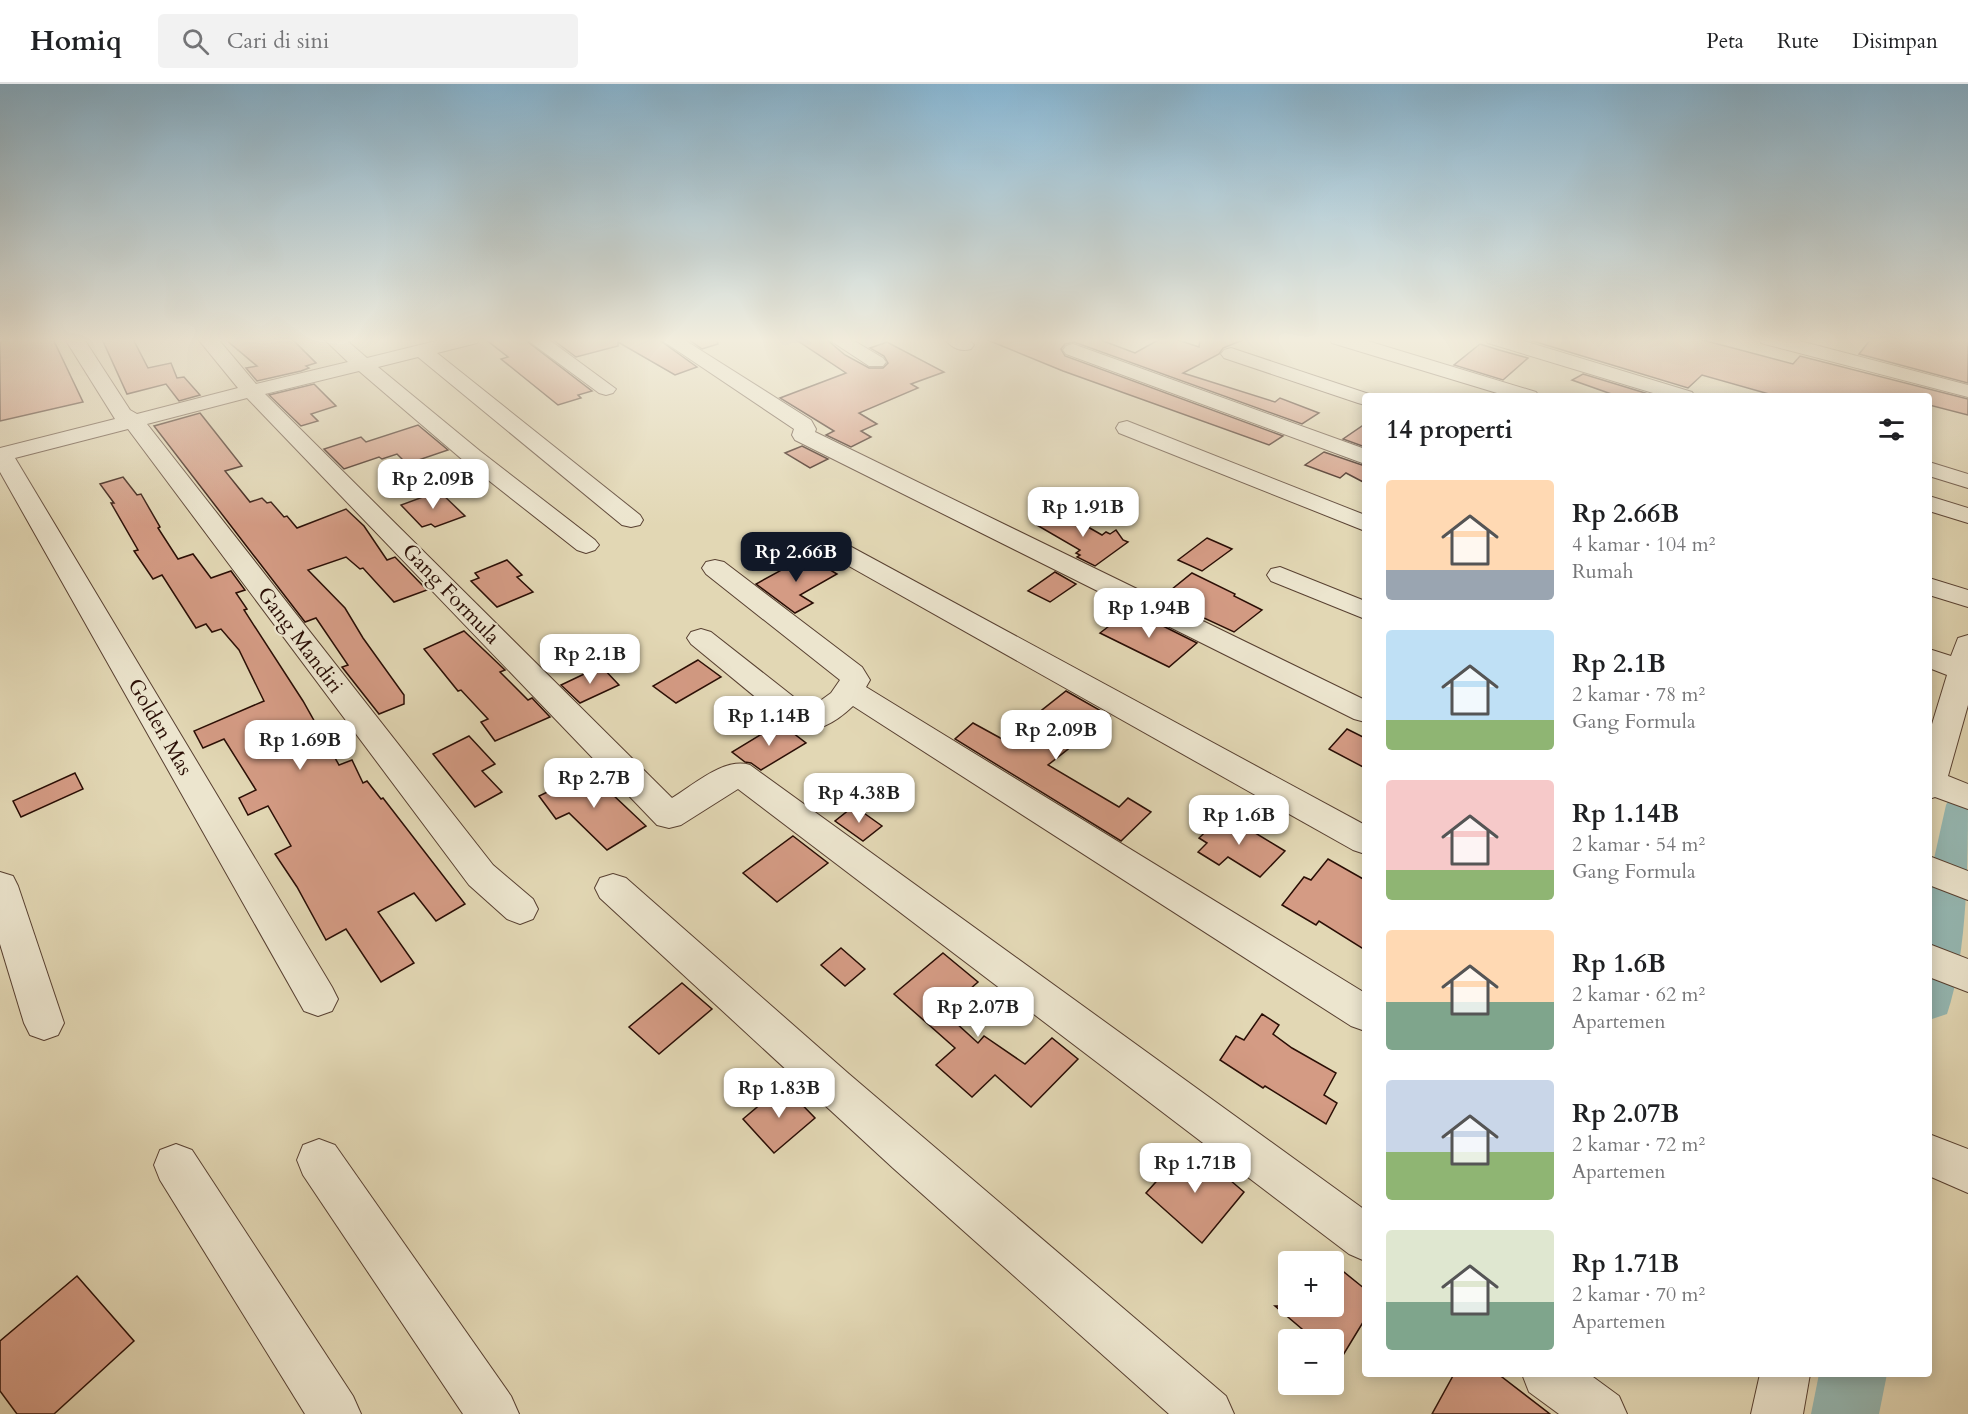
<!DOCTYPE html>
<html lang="id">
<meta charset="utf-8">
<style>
:root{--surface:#fff;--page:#f2f2f2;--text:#202124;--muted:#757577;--line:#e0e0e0;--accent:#111827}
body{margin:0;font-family:Cardo,serif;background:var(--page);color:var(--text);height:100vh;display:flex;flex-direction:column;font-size:22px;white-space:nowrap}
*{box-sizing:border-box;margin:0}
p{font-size:20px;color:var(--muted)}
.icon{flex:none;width:33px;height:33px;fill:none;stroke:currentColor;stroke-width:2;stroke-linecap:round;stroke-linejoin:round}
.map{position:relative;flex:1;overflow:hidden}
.sheet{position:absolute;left:1362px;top:309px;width:570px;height:984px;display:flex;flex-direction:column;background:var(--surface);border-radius:6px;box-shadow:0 3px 15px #0003}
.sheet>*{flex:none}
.fabs{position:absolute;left:1278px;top:1167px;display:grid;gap:12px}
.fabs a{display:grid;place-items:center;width:66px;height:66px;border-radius:6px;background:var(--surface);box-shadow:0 3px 15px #0003;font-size:30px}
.price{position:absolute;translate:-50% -51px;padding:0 14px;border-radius:12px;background:#fff;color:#222;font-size:20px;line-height:39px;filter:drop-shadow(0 2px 3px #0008)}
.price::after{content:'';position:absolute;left:50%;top:36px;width:18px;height:14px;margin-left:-9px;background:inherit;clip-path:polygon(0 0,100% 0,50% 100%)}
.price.on{background:var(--accent);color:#fff}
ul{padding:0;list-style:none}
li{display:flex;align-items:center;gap:18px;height:150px;padding:0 24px}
li span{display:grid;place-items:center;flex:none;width:168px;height:120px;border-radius:6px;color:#555}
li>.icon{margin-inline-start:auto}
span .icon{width:72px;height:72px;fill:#fffc;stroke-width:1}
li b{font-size:26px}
h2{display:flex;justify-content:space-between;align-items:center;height:72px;padding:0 24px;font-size:26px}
header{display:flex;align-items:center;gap:36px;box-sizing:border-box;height:84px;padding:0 30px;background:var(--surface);border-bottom:2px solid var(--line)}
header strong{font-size:28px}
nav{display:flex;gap:33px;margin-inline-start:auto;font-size:21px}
.search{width:420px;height:54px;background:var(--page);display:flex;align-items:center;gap:15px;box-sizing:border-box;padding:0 21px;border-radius:6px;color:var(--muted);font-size:22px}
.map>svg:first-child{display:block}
</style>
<header>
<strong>Homiq</strong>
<div class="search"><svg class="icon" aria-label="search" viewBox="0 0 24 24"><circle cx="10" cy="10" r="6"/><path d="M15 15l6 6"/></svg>Cari di sini</div>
<nav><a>Peta</a><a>Rute</a><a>Disimpan</a></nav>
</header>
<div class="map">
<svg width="1968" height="1330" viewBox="0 0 1968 1330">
<rect width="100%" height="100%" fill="#e2d7b4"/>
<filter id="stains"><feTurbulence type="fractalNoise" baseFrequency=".00333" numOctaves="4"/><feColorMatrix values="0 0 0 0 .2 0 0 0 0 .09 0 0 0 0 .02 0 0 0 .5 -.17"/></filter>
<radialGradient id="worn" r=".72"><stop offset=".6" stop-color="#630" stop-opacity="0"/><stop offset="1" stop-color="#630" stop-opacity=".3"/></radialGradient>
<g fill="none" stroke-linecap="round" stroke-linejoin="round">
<g fill="#95b8b3" fill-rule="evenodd">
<path d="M1968 705C1968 773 1968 868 1947 930L1929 936V797L1946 721 1952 710Z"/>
<path d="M1819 1290H1887L1879 1330H1811Z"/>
</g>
</g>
<g fill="#d49b84" stroke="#2a0e05" stroke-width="1.5">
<path d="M0 255H53L83 318 0 337Z"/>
<path d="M102 255H133L148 284 171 279 177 294 184 293 200 311 179 317 166 300 127 310Z"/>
<path d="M225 255H292L316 279 306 282 309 284 301 287 257 297 246 284 257 282Z"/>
<path d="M485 255H524L592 307 578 311 581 314 558 321 501 275 508 273Z"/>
<path d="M552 255H658L697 283 675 291 618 258V262L576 273Z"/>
<path d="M688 255H717L718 260 702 265Z"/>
<path d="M795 255H826L845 271 869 284H883L888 279 884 272 870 264 887 258 944 288 911 300 918 304 859 329 877 340 861 347 871 353 851 363 826 351 834 347 780 314 846 289Z"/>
<path d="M985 255H1098L1135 269 1160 255H1175L1199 263 1200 255H1245L1223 264 1219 270 1183 289 1275 318 1280 314 1319 329 1302 340 1074 258 1065 260 1061 265 1065 272 1283 352 1269 361 1063 287Z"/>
<path d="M1526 255H1699L1793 280 1800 272 1968 315V331L1929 321V312H1776L1702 291 1688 304Z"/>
<path d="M1871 255H1968V299L1859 270Z"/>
<path d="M1480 260 1499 266 1528 274 1503 296 1454 281Z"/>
<path d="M1583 290 1655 312H1617L1572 296Z"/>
<path d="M314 300 336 322 311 330 318 337 301 342 269 311Z"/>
<path d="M200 329 242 382 225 387 250 418 262 414 267 419 271 418 284 433 287 432 297 444 346 425 364 442 387 476 395 473 427 506 394 518 363 484 360 485 346 473 308 486 345 524 363 554 404 611V620L379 630 342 583 348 581 316 534 305 538 154 342Z"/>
<path d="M1365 340V363L1343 355Z"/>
<path d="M418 341 448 366 407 380 397 370 382 375 379 373 344 385 324 365 361 353 366 358Z"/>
<path d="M802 362 828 375 810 384 785 369Z"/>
<path d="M1324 368 1365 382V399L1346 389 1340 394 1305 381Z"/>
<path d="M123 393 137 411 141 410 160 443 158 444 178 475 193 470 211 494 231 487 245 506 236 509 247 525 244 526 303 617 339 681 352 676 363 699 367 697 381 715 383 714 465 820 436 837 414 809 378 828 414 879 381 898 346 845 326 856 297 803 275 770 291 762 268 722 248 731 239 714 256 706 224 655 203 664 194 647 264 617 239 566 221 545 212 548 206 540 196 544 162 491 153 495 134 467 138 466 111 419H114L100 400Z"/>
<path d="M439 407 465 432 435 443 431 440 422 443 401 421Z"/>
<path d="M1060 427 1102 451 1106 448 1110 450 1116 446 1123 456 1128 458 1095 482 1077 473 1080 471 1076 469 1080 466 1035 440Z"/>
<path d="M1207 454 1232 465 1202 487 1178 476Z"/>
<path d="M807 472 837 490 800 511 813 519 795 529 756 500Z"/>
<path d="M507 476 522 491 517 493 533 508 497 523 471 497 479 494 475 489Z"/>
<path d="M1055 488 1076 500 1050 518 1028 507Z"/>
<path d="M1192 489 1235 510 1234 512 1262 526 1234 548 1161 514Z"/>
<path d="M1126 529 1137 534 1141 531 1197 559 1169 583 1100 549Z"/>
<path d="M464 547 505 586 500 588 528 616 532 614 550 633 495 657 481 638 488 635 461 606 458 607 424 565Z"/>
<path d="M698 576 721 593 676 619 653 602Z"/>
<path d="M601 582 619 601 580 619 561 601Z"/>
<path d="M1066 607 1110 632 1048 681 1119 723 1128 714 1151 728 1121 757 955 655 973 639 1004 656Z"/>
<path d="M780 639 806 659 761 686 751 679 745 678 732 668Z"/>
<path d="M1347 645 1365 654V684L1329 665Z"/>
<path d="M469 652 495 680 482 687 502 708 475 723 433 670Z"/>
<path d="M595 685 613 706 610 708 646 742 607 766 569 729 556 735 539 712Z"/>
<path d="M75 689 83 705 21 733 13 717Z"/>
<path d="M854 722 882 742 863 757 835 737Z"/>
<path d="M1224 730 1285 767 1260 793 1228 773 1219 781 1198 768 1207 759 1199 754Z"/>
<path d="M793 752 828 779 777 818 743 789Z"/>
<path d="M1328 775 1365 796V866L1319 837 1316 841 1282 821 1304 793 1311 796Z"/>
<path d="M841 864 865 885 845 902 821 881Z"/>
<path d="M943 869 978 898 944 928 978 959 984 952 1025 980 1052 954 1078 975 1031 1023 995 991 972 1013 936 981 955 964 894 910Z"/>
<path d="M682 899 712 925 659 970 629 943Z"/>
<path d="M1262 930 1279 941 1273 950 1292 964 1336 989 1324 1011 1337 1019 1326 1040 1265 1002 1263 1004 1220 976 1236 952 1244 956Z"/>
<path d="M783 1001 815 1034 774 1069 743 1035Z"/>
<path d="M1189 1061 1244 1108 1202 1159 1146 1109Z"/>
<path d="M1334 1180 1365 1205V1235L1334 1286V1256H1315L1275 1222H1334Z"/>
<path d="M77 1192 134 1257 54 1330H17L0 1307V1257Z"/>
<path d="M1454 1290H1498L1550 1330H1432Z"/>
</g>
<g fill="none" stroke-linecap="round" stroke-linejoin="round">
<defs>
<g id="minor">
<path d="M65 255H84L130 326 137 330 238 304 198 255H218L256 300 348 278 324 255H345L367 274 444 255H479L477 259 437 269 640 431 643 436 640 441 631 443 622 441 418 273 378 283 480 367 595 456 599 461 595 466 586 469 577 466 464 377 359 287 265 310 672 714C694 701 724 673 750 681L1365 1126V1177L1349 1170 738 705 681 741 669 744 657 741 247 314 147 340 493 781 533 815 538 825 533 835 520 840 507 835 469 801 128 345 15 374 332 903 338 915 332 927 318 932 304 927 0 388V364L115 335Z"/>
<path d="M526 255H548L616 305 613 309 606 311 599 309Z"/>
<path d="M660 255H683L811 336 816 345 815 348 1365 616V638L1354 635 795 356 792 351 794 345Z"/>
<path d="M828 255H851L883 274 886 278 883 282H869Z"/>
<path d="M945 255H968L974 261 971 265C961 268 951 264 945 255Z"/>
<path d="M1330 255H1361L1536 308 1539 312H1507L1332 259Z"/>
<path d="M1486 255H1517L1692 308 1695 312H1663L1488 259Z"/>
<path d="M1759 255H1792L1968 301V313L1761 259Z"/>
<path d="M1073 260 1365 365V380L1066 270 1063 266 1066 262Z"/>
<path d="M1231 264 1372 311 1373 312H1365V321L1358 319 1224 274 1221 270 1224 266Z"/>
<path d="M1127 337 1365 431V447L1119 349 1116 344 1119 339Z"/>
<path d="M1929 378 1968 390V404L1929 392Z"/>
<path d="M1929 412 1968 424V439L1929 427Z"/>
<path d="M824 450 833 453 1365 741V770L1353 766 815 463 811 458 815 453Z"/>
<path d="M715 476 724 478 862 583 870 596 866 603 1365 909V947L1351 942 853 622C836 638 816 651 793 644L691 560 687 554 691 548 701 545 711 548 809 625 831 609 840 596 706 490 702 484 706 478Z"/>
<path d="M1280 483 1365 517V535L1271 497 1267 491 1271 485Z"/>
<path d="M1929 494 1968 506V523L1929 511Z"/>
<path d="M1968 551V621L1948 692 1968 700V725L1935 713 1929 715V650L1947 591 1929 584V565L1951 572 1958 554Z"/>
<path d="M1929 772 1968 787V816L1929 801Z"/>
<path d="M0 788 13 792 18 802 64 939 58 951 44 956 30 951 24 939 0 860Z"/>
<path d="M613 790 626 794 849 990 1226 1312 1234 1330H1169L893 1084 600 814 595 804 600 794Z"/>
<path d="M1929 860 1968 875V908L1929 893Z"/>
<path d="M1929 1050 1968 1065V1109L1929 1092Z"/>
<path d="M319 1055 335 1061 511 1312 519 1330H463L303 1091 297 1076 303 1061Z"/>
<path d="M176 1060 192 1066 353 1312 361 1330H305L160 1096 154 1081 160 1066Z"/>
<path d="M1522 1290H1589L1619 1312 1627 1330H1559L1529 1308Z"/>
<path d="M1760 1290H1810L1803 1330H1751Z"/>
</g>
</defs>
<use href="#minor" stroke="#584031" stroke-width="2"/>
<use href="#minor" fill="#ece5ce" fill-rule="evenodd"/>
</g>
<linearGradient id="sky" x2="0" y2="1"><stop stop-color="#87b6d3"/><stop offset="0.58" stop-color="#f2eddd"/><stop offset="1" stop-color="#f2eddd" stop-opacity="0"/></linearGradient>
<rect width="1968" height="442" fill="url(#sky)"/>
<g text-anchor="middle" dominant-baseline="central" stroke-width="4.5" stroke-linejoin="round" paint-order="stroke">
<g font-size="21" fill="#2a0e05" stroke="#ece5ce">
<text transform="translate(451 510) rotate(46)">Gang Formula</text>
<text transform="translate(300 556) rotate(53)">Gang Mandiri</text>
<text transform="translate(160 643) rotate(60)">Golden Mas</text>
</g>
</g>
<rect width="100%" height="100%" filter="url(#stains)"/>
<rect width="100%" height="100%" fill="url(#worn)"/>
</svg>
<div class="fabs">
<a>+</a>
<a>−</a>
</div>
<b class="price" style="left:433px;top:426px">Rp 2.09B</b>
<b class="price" style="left:1083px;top:454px">Rp 1.91B</b>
<b class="price on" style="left:796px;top:499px">Rp 2.66B</b>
<b class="price" style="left:1149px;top:555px">Rp 1.94B</b>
<b class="price" style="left:590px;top:601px">Rp 2.1B</b>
<b class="price" style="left:769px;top:663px">Rp 1.14B</b>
<b class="price" style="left:1056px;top:677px">Rp 2.09B</b>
<b class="price" style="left:300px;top:687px">Rp 1.69B</b>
<b class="price" style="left:594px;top:725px">Rp 2.7B</b>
<b class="price" style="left:859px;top:740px">Rp 4.38B</b>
<b class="price" style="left:1239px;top:762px">Rp 1.6B</b>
<b class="price" style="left:978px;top:954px">Rp 2.07B</b>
<b class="price" style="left:779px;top:1035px">Rp 1.83B</b>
<b class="price" style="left:1195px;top:1110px">Rp 1.71B</b>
<section class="sheet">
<h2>14 properti<svg class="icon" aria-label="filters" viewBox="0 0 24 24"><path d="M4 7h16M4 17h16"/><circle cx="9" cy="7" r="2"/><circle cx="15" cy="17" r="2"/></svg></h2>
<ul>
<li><span style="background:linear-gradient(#ffd9b3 75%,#9aa5b1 0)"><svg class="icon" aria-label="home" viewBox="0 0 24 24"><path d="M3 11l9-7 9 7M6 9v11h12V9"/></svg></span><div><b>Rp 2.66B</b><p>4 kamar · 104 m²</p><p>Rumah</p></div></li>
<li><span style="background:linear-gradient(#bfe0f5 75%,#8fb573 0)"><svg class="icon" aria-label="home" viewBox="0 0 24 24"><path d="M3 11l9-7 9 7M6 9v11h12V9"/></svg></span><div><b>Rp 2.1B</b><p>2 kamar · 78 m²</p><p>Gang Formula</p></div></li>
<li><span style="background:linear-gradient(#f6c9c9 75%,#8fb573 0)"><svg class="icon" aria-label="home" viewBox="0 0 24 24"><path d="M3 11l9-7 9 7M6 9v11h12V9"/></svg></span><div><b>Rp 1.14B</b><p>2 kamar · 54 m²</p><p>Gang Formula</p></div></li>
<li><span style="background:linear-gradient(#ffd9b3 60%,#7fa58c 0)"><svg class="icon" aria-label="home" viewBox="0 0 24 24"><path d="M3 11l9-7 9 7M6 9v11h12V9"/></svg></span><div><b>Rp 1.6B</b><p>2 kamar · 62 m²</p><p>Apartemen</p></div></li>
<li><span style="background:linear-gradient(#c9d6e8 60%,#8fb573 0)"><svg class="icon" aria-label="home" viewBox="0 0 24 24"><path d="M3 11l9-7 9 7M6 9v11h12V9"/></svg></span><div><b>Rp 2.07B</b><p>2 kamar · 72 m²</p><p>Apartemen</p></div></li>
<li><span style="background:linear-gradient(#dfe7d0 60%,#7fa58c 0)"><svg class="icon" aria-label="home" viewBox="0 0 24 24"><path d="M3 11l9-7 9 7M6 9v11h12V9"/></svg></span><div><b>Rp 1.71B</b><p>2 kamar · 70 m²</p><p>Apartemen</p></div></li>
</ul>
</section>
</div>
